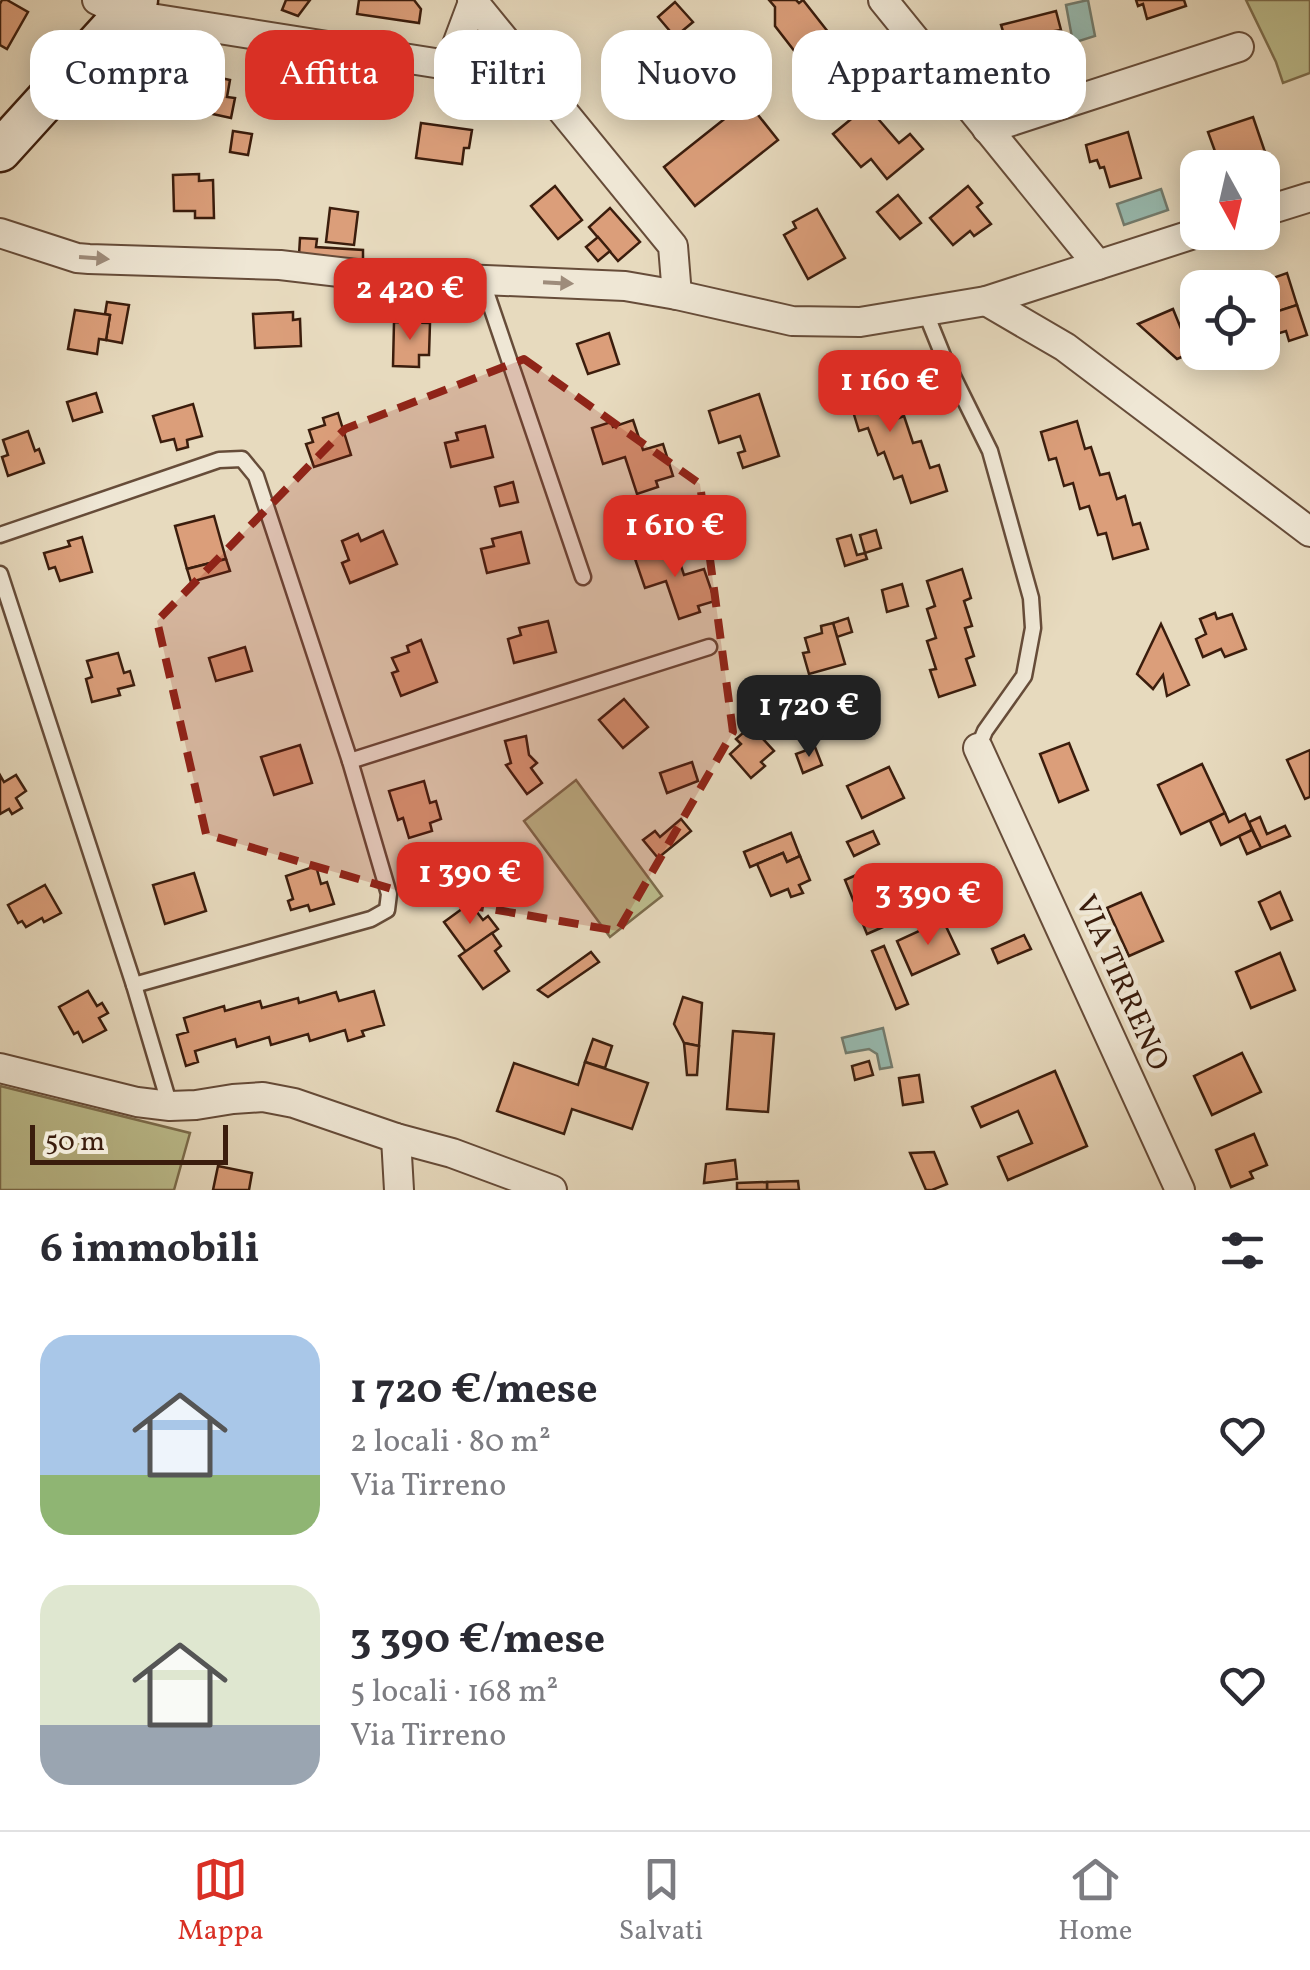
<!DOCTYPE html>
<html lang="it">
<meta charset="utf-8">
<style>
:root{--surface:#fff;--page:#f7f7f7;--text:#2b2b33;--muted:#7c7c81;--line:#e1e1e2;--accent:#d93025}
body{margin:0;font-family:Vollkorn,serif;background:var(--page);color:var(--text);height:100vh;display:flex;flex-direction:column;font-size:38px;white-space:nowrap}
*{box-sizing:border-box;margin:0}
p{font-size:32px;color:var(--muted)}
.icon{flex:none;width:55px;height:55px;fill:none;stroke:currentColor;stroke-width:2;stroke-linecap:round;stroke-linejoin:round}
.map{position:relative;height:1190px;overflow:hidden}
.panel{display:flex;flex-direction:column;background:var(--surface);flex:1}
.panel>*{flex:none}
.banner{position:absolute;left:30px;top:30px;width:1250px;height:90px;display:flex;gap:20px}
.needle{width:65px;rotate:172deg}
.tools{position:absolute;left:1180px;top:150px;display:grid;gap:20px}
.tools a{display:grid;place-items:center;width:100px;height:100px;border-radius:20px;background:var(--surface);box-shadow:0 5px 25px #0003;font-size:50px}
.scale{position:absolute;left:30px;bottom:25px;width:198px;box-sizing:border-box;padding-left:10px;border:5px solid #3b1d0d;border-top:0;font-size:28px;line-height:35px;white-space:nowrap;color:#3b1d0d;-webkit-text-stroke:8px #efe7d5;paint-order:stroke}
.price{position:absolute;translate:-50% -85px;padding:0 22px;border-radius:20px;background:var(--accent);color:#fff;font-size:32px;line-height:65px;filter:drop-shadow(0 2px 5px #0008)}
.price::after{content:'';position:absolute;left:50%;top:60px;width:30px;height:22px;margin-left:-15px;background:inherit;clip-path:polygon(0 0,100% 0,50% 100%)}
.price.on{background:#222;color:#fff}
ul{padding:0;list-style:none}
li{display:flex;align-items:center;gap:30px;height:250px;padding:0 40px}
li span{display:grid;place-items:center;flex:none;width:280px;height:200px;border-radius:30px;color:#555}
li>.icon{margin-inline-start:auto}
span .icon{width:120px;height:120px;fill:#fffc;stroke-width:1}
li b{font-size:42px}
h2{display:flex;justify-content:space-between;align-items:center;height:120px;padding:0 40px;font-size:42px}
.tag{padding:0 35px;border-radius:30px;background:var(--surface);box-shadow:0 5px 25px #0003;font-size:35px;line-height:90px}
.tag.on{background:var(--accent);color:#fff}
.dock{display:flex;justify-content:space-around;align-items:center;height:140px;border-top:2px solid var(--line);background:var(--surface);font-size:28px;color:var(--muted)}
.dock a{display:grid;justify-items:center;gap:5px}
.dock .on{color:var(--accent)}
.map>svg:first-child{display:block}
</style>
<div class="map">
<svg width="1310" height="1190" viewBox="0 0 1310 1190">
<rect width="100%" height="100%" fill="#e7dabe"/>
<filter id="stains"><feTurbulence type="fractalNoise" baseFrequency=".002" numOctaves="4"/><feColorMatrix values="0 0 0 0 .2 0 0 0 0 .09 0 0 0 0 .02 0 0 0 .5 -.17"/></filter>
<radialGradient id="worn" r=".72"><stop offset=".6" stop-color="#630" stop-opacity="0"/><stop offset="1" stop-color="#630" stop-opacity=".3"/></radialGradient>
<g fill="#bcbd8d" stroke="#7c6d4d" stroke-width="2.5">
<path d="M1246 0H1310V73L1283 83 1276 62Z"/>
<path d="M576 780 662 896 610 937 524 821Z"/>
<path d="M0 1086 190 1133 174 1190H0Z"/>
</g>
<g fill="#97bbb1" stroke="#727c6f" stroke-width="2.5">
<path d="M1088 0 1095 36 1073 43 1066 5Z"/>
<path d="M1161 189 1168 210 1124 225 1117 204Z"/>
<path d="M883 1028 892 1067 880 1069 877 1054 869 1049 846 1053 842 1038Z"/>
</g>
<g fill="#db9e7a" stroke="#3b1d0d" stroke-width="2.5">
<path d="M2 0H7L28 12 7 49 0 45V4Z"/>
<path d="M286 0H310L298 16 282 10Z"/>
<path d="M359 0H414L421 9 419 23 357 14Z"/>
<path d="M769 0H796L799 3 803 0 836 42 806 66 775 26V7Z"/>
<path d="M1136 0H1184L1186 6 1147 19 1143 4 1138 6Z"/>
<path d="M675 2 693 22 675 37 658 17Z"/>
<path d="M1056 11 1061 30 1055 31 1059 45 1016 57 1012 42 1007 44 1001 25Z"/>
<path d="M653 37 673 59 646 82 649 86 629 105 611 85 616 80 606 69 629 48 634 54Z"/>
<path d="M193 72 230 80 227 97 235 98 231 118 185 108Z"/>
<path d="M747 101 778 140 695 206 664 167Z"/>
<path d="M867 106 899 143 910 134 923 149 887 179 871 159 861 167 833 134Z"/>
<path d="M1253 117 1266 155 1229 168H1221L1208 132Z"/>
<path d="M421 123 472 130 469 148H464L462 164 416 158Z"/>
<path d="M233 131 252 134 248 155 230 152Z"/>
<path d="M1128 132 1141 178 1110 187 1104 167 1100 168 1097 160 1090 162 1086 145Z"/>
<path d="M199 174V181L213 180 214 218H195V211H174L173 175Z"/>
<path d="M555 186 582 220 558 239 531 206Z"/>
<path d="M968 186 982 203 977 207 991 224 974 236 970 231 953 245 930 218Z"/>
<path d="M898 195 921 223 900 239 877 212Z"/>
<path d="M330 208 358 212 354 245 326 242Z"/>
<path d="M610 208 640 242 618 261 589 227Z"/>
<path d="M817 209 845 258 808 279 784 235 796 228 793 222Z"/>
<path d="M598 237 610 251 598 261 586 247Z"/>
<path d="M300 238 317 239 316 247 363 250V260L299 255Z"/>
<path d="M1287 273 1297 305 1266 315 1262 293 1274 290 1270 279Z"/>
<path d="M107 302 129 305 122 343 106 340 110 315 105 314Z"/>
<path d="M1297 305 1307 335 1289 341 1286 331 1273 335 1266 315Z"/>
<path d="M1173 309 1191 353 1177 359 1138 324Z"/>
<path d="M75 310 110 315 106 340 99 339 97 354 68 349Z"/>
<path d="M293 312V320L300 319 301 346 255 348 253 314Z"/>
<path d="M394 322 430 323 429 355H419V367L393 366Z"/>
<path d="M609 333 619 364 588 374 577 344Z"/>
<path d="M869 367 878 394 887 391 896 419 904 416 913 443 921 441 930 468 939 465 947 491 911 503 902 476 894 479 884 452 878 455 868 428 859 431 851 405 843 408 834 379Z"/>
<path d="M96 393 102 412 73 421 67 402Z"/>
<path d="M759 394 779 456 743 468 738 453 745 451 740 436 719 443 709 411Z"/>
<path d="M193 404 202 436 187 440 188 447 177 450 174 439 161 442 153 416Z"/>
<path d="M338 413 351 455 314 467 306 444 313 442 309 430 325 425 323 418Z"/>
<path d="M633 420 643 450 663 444 673 476 656 481 658 487 637 494 625 457 603 464 592 428 611 422 613 427Z"/>
<path d="M1077 421 1085 449 1091 447 1100 475 1109 473 1117 499 1125 496 1133 525 1140 523 1148 549 1113 559 1106 533 1098 535 1089 506 1080 509 1073 483 1064 486 1056 458 1049 460 1041 432Z"/>
<path d="M485 426 493 457 451 467 445 443 458 440 456 433Z"/>
<path d="M28 431 35 451 39 449 44 463 8 476 2 457 8 455 3 440Z"/>
<path d="M513 482 518 502 500 506 495 487Z"/>
<path d="M214 516 226 559 187 569 175 526Z"/>
<path d="M876 530 881 548 865 553 860 535Z"/>
<path d="M383 531 397 564 350 583 342 563 349 560 342 541 358 534 361 541Z"/>
<path d="M521 532 529 563 487 573 481 549 494 546 492 539Z"/>
<path d="M851 535 857 555 865 553 867 559 845 566 837 539Z"/>
<path d="M82 537 92 572 60 581 55 567 49 569 44 553 70 546 68 541Z"/>
<path d="M674 545 684 575 704 569 715 601 698 606 700 612 679 619 666 581 645 588 633 553 652 547 654 552Z"/>
<path d="M226 559 230 571 191 582 187 569Z"/>
<path d="M962 569 971 598 964 601 972 626 965 628 974 656 966 659 975 685 939 697 930 670 936 669 927 641 936 638 927 609 935 606 927 581Z"/>
<path d="M902 584 908 606 887 612 882 590Z"/>
<path d="M1215 613 1217 619 1232 614 1246 649 1225 657 1221 649 1203 657 1196 639 1206 634 1200 619Z"/>
<path d="M848 618 852 632 837 637 833 623Z"/>
<path d="M548 621 556 652 514 663 508 639 521 635 519 628Z"/>
<path d="M833 623 845 664 809 674 803 653 809 652 805 638 822 633 821 626Z"/>
<path d="M1161 624 1189 685 1167 696 1163 675 1153 689 1137 674Z"/>
<path d="M421 640 437 682 401 696 392 673 398 671 392 658 409 652 407 646Z"/>
<path d="M245 647 252 671 216 681 209 658Z"/>
<path d="M118 653 124 673 130 671 134 685 118 689 120 695 92 702 86 679 92 677 87 661Z"/>
<path d="M624 699 648 727 623 748 599 720Z"/>
<path d="M751 726 774 751 761 762 765 766 751 778 730 754 741 744 736 739Z"/>
<path d="M526 736 529 755 537 763 531 768 542 783 527 794 506 765 511 763 505 741Z"/>
<path d="M1069 743 1088 790 1059 802 1040 754Z"/>
<path d="M300 745 312 783 274 795 261 757Z"/>
<path d="M815 747 822 765 803 773 796 754Z"/>
<path d="M1310 750V797L1305 799 1287 760Z"/>
<path d="M692 762 698 781 667 793 660 773Z"/>
<path d="M1202 764 1225 813 1181 834 1158 785Z"/>
<path d="M889 767 904 798 862 818 847 786Z"/>
<path d="M0 775 4 782 16 775 26 791 16 798 22 808 12 814 9 809 0 814Z"/>
<path d="M424 781 430 803 436 801 441 819 430 823 432 831 409 838 403 818 398 820 389 791Z"/>
<path d="M1225 813 1229 822 1245 814 1252 830 1221 845 1210 821Z"/>
<path d="M1260 817 1267 834 1285 826 1290 836 1261 848 1249 822Z"/>
<path d="M681 819 691 831 658 858 643 840 655 831 660 837Z"/>
<path d="M1252 830 1261 848 1247 854 1239 836Z"/>
<path d="M873 831 879 844 854 856 847 842Z"/>
<path d="M791 833 800 856 787 862 783 853 750 867 744 852Z"/>
<path d="M783 853 787 862 800 856 810 880 799 885 803 893 791 897 788 889 771 896 757 864Z"/>
<path d="M316 866 321 884 327 882 334 904 310 911 308 905 291 910 288 901 293 899 286 876Z"/>
<path d="M194 873 206 911 165 924 153 885Z"/>
<path d="M861 873 883 927 867 934 845 880Z"/>
<path d="M45 885 61 913 44 922 42 918 26 927 22 921 18 923 8 905Z"/>
<path d="M1280 892 1292 920 1271 929 1259 902Z"/>
<path d="M1141 893 1163 941 1129 956 1107 908Z"/>
<path d="M470 903 483 920 488 916 498 929 466 952 444 922Z"/>
<path d="M943 920 959 954 912 975 897 941Z"/>
<path d="M492 933 501 946 495 951 509 971 483 989 459 956Z"/>
<path d="M1024 935 1031 949 998 963 992 949Z"/>
<path d="M884 946 908 1004 896 1009 872 951Z"/>
<path d="M591 952 599 962 548 997 538 990Z"/>
<path d="M1280 953 1295 990 1251 1008 1236 972Z"/>
<path d="M88 991 97 1006 102 1003 108 1013 99 1018 106 1030 83 1042 78 1032 74 1034 59 1007Z"/>
<path d="M374 991 384 1025 362 1031 364 1036 348 1041 345 1030 310 1041 308 1034 271 1045 269 1037 237 1047 235 1039 195 1051 198 1062 186 1066 177 1035 188 1032 184 1018 224 1006 225 1011 260 1001 262 1008 298 998 299 1003 336 992 339 1001Z"/>
<path d="M683 997 702 1003 699 1046 684 1043 674 1024Z"/>
<path d="M733 1031 774 1034 768 1112 727 1109Z"/>
<path d="M593 1039 612 1046 605 1068 585 1062Z"/>
<path d="M684 1043 699 1046 697 1075H687Z"/>
<path d="M1242 1053 1261 1092 1212 1115 1194 1076Z"/>
<path d="M869 1061 873 1075 855 1080 852 1066Z"/>
<path d="M585 1062 648 1083 632 1129 572 1109 564 1134 497 1111 514 1063 578 1085Z"/>
<path d="M1055 1071 1087 1146 1008 1180 998 1157 1032 1143 1018 1111 981 1127 972 1107Z"/>
<path d="M919 1075 923 1102 903 1105 899 1078Z"/>
<path d="M1254 1134 1267 1165 1250 1172 1253 1178 1231 1187 1216 1150Z"/>
<path d="M934 1152 947 1184 932 1190H926L910 1153Z"/>
<path d="M735 1160 737 1179 704 1183 706 1164Z"/>
<path d="M218 1166 252 1173 249 1190H213Z"/>
<path d="M798 1181 799 1190H767V1182Z"/>
<path d="M767 1182V1190H737V1183Z"/>
</g>
<g fill="none" stroke-linecap="round" stroke-linejoin="round">
<defs>
<g id="lane">
<path d="M482 280 583 577"/>
<path d="M925 311 944 358 990 451 1031 598 1033 628 1024 676 985 731 978 748"/>
<path d="M0 535 219 460 242 459 256 476 350 761 389 894 387 910 371 919 134 985"/>
<path d="M0 574 134 985 170 1106"/>
<path d="M350 761 709 647"/>
</g>
<g id="street">
<path d="M97 0 125 14 536 79"/>
<path d="M472 0 673 246 677 295"/>
<path d="M883 0 1098 265"/>
<path d="M449 66 473 2"/>
<path d="M987 129 1239 47"/>
<path d="M1262 212 1310 197"/>
<path d="M0 233 77 258 89 259 280 265 365 275 625 286 677 295 792 321 860 322 986 301 1200 232"/>
<path d="M986 301 1065 347 1310 532"/>
<path d="M978 748 1180 1190"/>
<path d="M0 1068 137 1102 170 1106 196 1105 233 1099 263 1097 294 1103 396 1138 452 1153 552 1190"/>
<path d="M396 1138 399 1190"/>
</g>
<path id="secondary" d="M0 151 137 0"/>
</defs>
<use href="#lane" stroke="#664c39" stroke-width="19"/>
<use href="#street" stroke="#664c39" stroke-width="32"/>
<use href="#secondary" stroke="#3b1d0d" stroke-width="45"/>
<use href="#lane" stroke="#efe7d5" stroke-width="14"/>
<use href="#street" stroke="#efe7d5" stroke-width="28"/>
<use href="#secondary" stroke="#efe7d5" stroke-width="40"/>
</g>
<defs><path id="oneway-solid" d="M-6-.8H1V-3.2L6.5 0L1 3.2V.8H-6Z" transform="scale(2.5)"/></defs>
<g fill="#9e8c7b">
<use href="#oneway-solid" transform="translate(94 258) rotate(4)"/>
<use href="#oneway-solid" transform="translate(558 283) rotate(3)"/>
</g>
<path fill="#8f2418" fill-opacity="0.2" stroke="#8f2418" stroke-width="8" stroke-dasharray="20 12" stroke-linejoin="round" d="M524 359 700 484 733 732 618 931 416 896 206 834 157 621 345 429Z"/>
<g text-anchor="middle" dominant-baseline="central" stroke-width="9" stroke-linejoin="round" paint-order="stroke">
<g font-size="30" fill="#3b1d0d" stroke="#efe7d5">
<text transform="translate(1121 983) rotate(66)">VIA TIRRENO</text>
</g>
</g>
<rect width="100%" height="100%" filter="url(#stains)"/>
<rect width="100%" height="100%" fill="url(#worn)"/>
</svg>
<div class="tools">
<a><svg class="needle" viewBox="-14 -14 28 28"><path d="M0-13l5 13h-10z" fill="#e53935"/><path d="M0 13l5-13h-10z" fill="#7c7c81"/></svg></a>
<a><svg class="icon" aria-label="locate" viewBox="0 0 24 24"><circle cx="12" cy="12" r="6"/><path d="M12 2v4M12 18v4M2 12h4M18 12h4"/></svg></a>
</div>
<div class="scale">50 m</div>
<b class="price" style="left:410px;top:343px">2 420 €</b>
<b class="price" style="left:890px;top:435px">1 160 €</b>
<b class="price" style="left:675px;top:580px">1 610 €</b>
<b class="price on" style="left:809px;top:760px">1 720 €</b>
<b class="price" style="left:470px;top:927px">1 390 €</b>
<b class="price" style="left:928px;top:948px">3 390 €</b>
<div class="banner">
<a class="tag">Compra</a>
<a class="tag on">Affitta</a>
<a class="tag">Filtri</a>
<a class="tag">Nuovo</a>
<a class="tag">Appartamento</a>
</div>
</div>
<section class="panel">
<h2>6 immobili<svg class="icon" aria-label="filters" viewBox="0 0 24 24"><path d="M4 7h16M4 17h16"/><circle cx="9" cy="7" r="2"/><circle cx="15" cy="17" r="2"/></svg></h2>
<ul>
<li><span style="background:linear-gradient(#a9c7e8 70%,#8fb573 0)"><svg class="icon" aria-label="home" viewBox="0 0 24 24"><path d="M3 11l9-7 9 7M6 9v11h12V9"/></svg></span><div><b>1 720 €/mese</b><p>2 locali · 80 m²</p><p>Via Tirreno</p></div><svg class="icon" aria-label="heart" viewBox="0 0 24 24"><path d="M12 20l-8-8c-3-5 5-10 8-4 3-6 11-1 8 4z"/></svg></li>
<li><span style="background:linear-gradient(#dfe7d0 70%,#9aa5b1 0)"><svg class="icon" aria-label="home" viewBox="0 0 24 24"><path d="M3 11l9-7 9 7M6 9v11h12V9"/></svg></span><div><b>3 390 €/mese</b><p>5 locali · 168 m²</p><p>Via Tirreno</p></div><svg class="icon" aria-label="heart" viewBox="0 0 24 24"><path d="M12 20l-8-8c-3-5 5-10 8-4 3-6 11-1 8 4z"/></svg></li>
</ul>
</section>
<nav class="dock">
<a class="on"><svg class="icon" aria-label="map" viewBox="0 0 24 24"><path d="M3 6l6-2 6 2 6-2v14l-6 2-6-2-6 2zM9 4v14M15 6v14"/></svg>Mappa</a>
<a><svg class="icon" aria-label="saved" viewBox="0 0 24 24"><path d="M7 4h10v16l-5-4-5 4z"/></svg>Salvati</a>
<a><svg class="icon" aria-label="home" viewBox="0 0 24 24"><path d="M3 11l9-7 9 7M6 9v11h12V9"/></svg>Home</a>
</nav>
